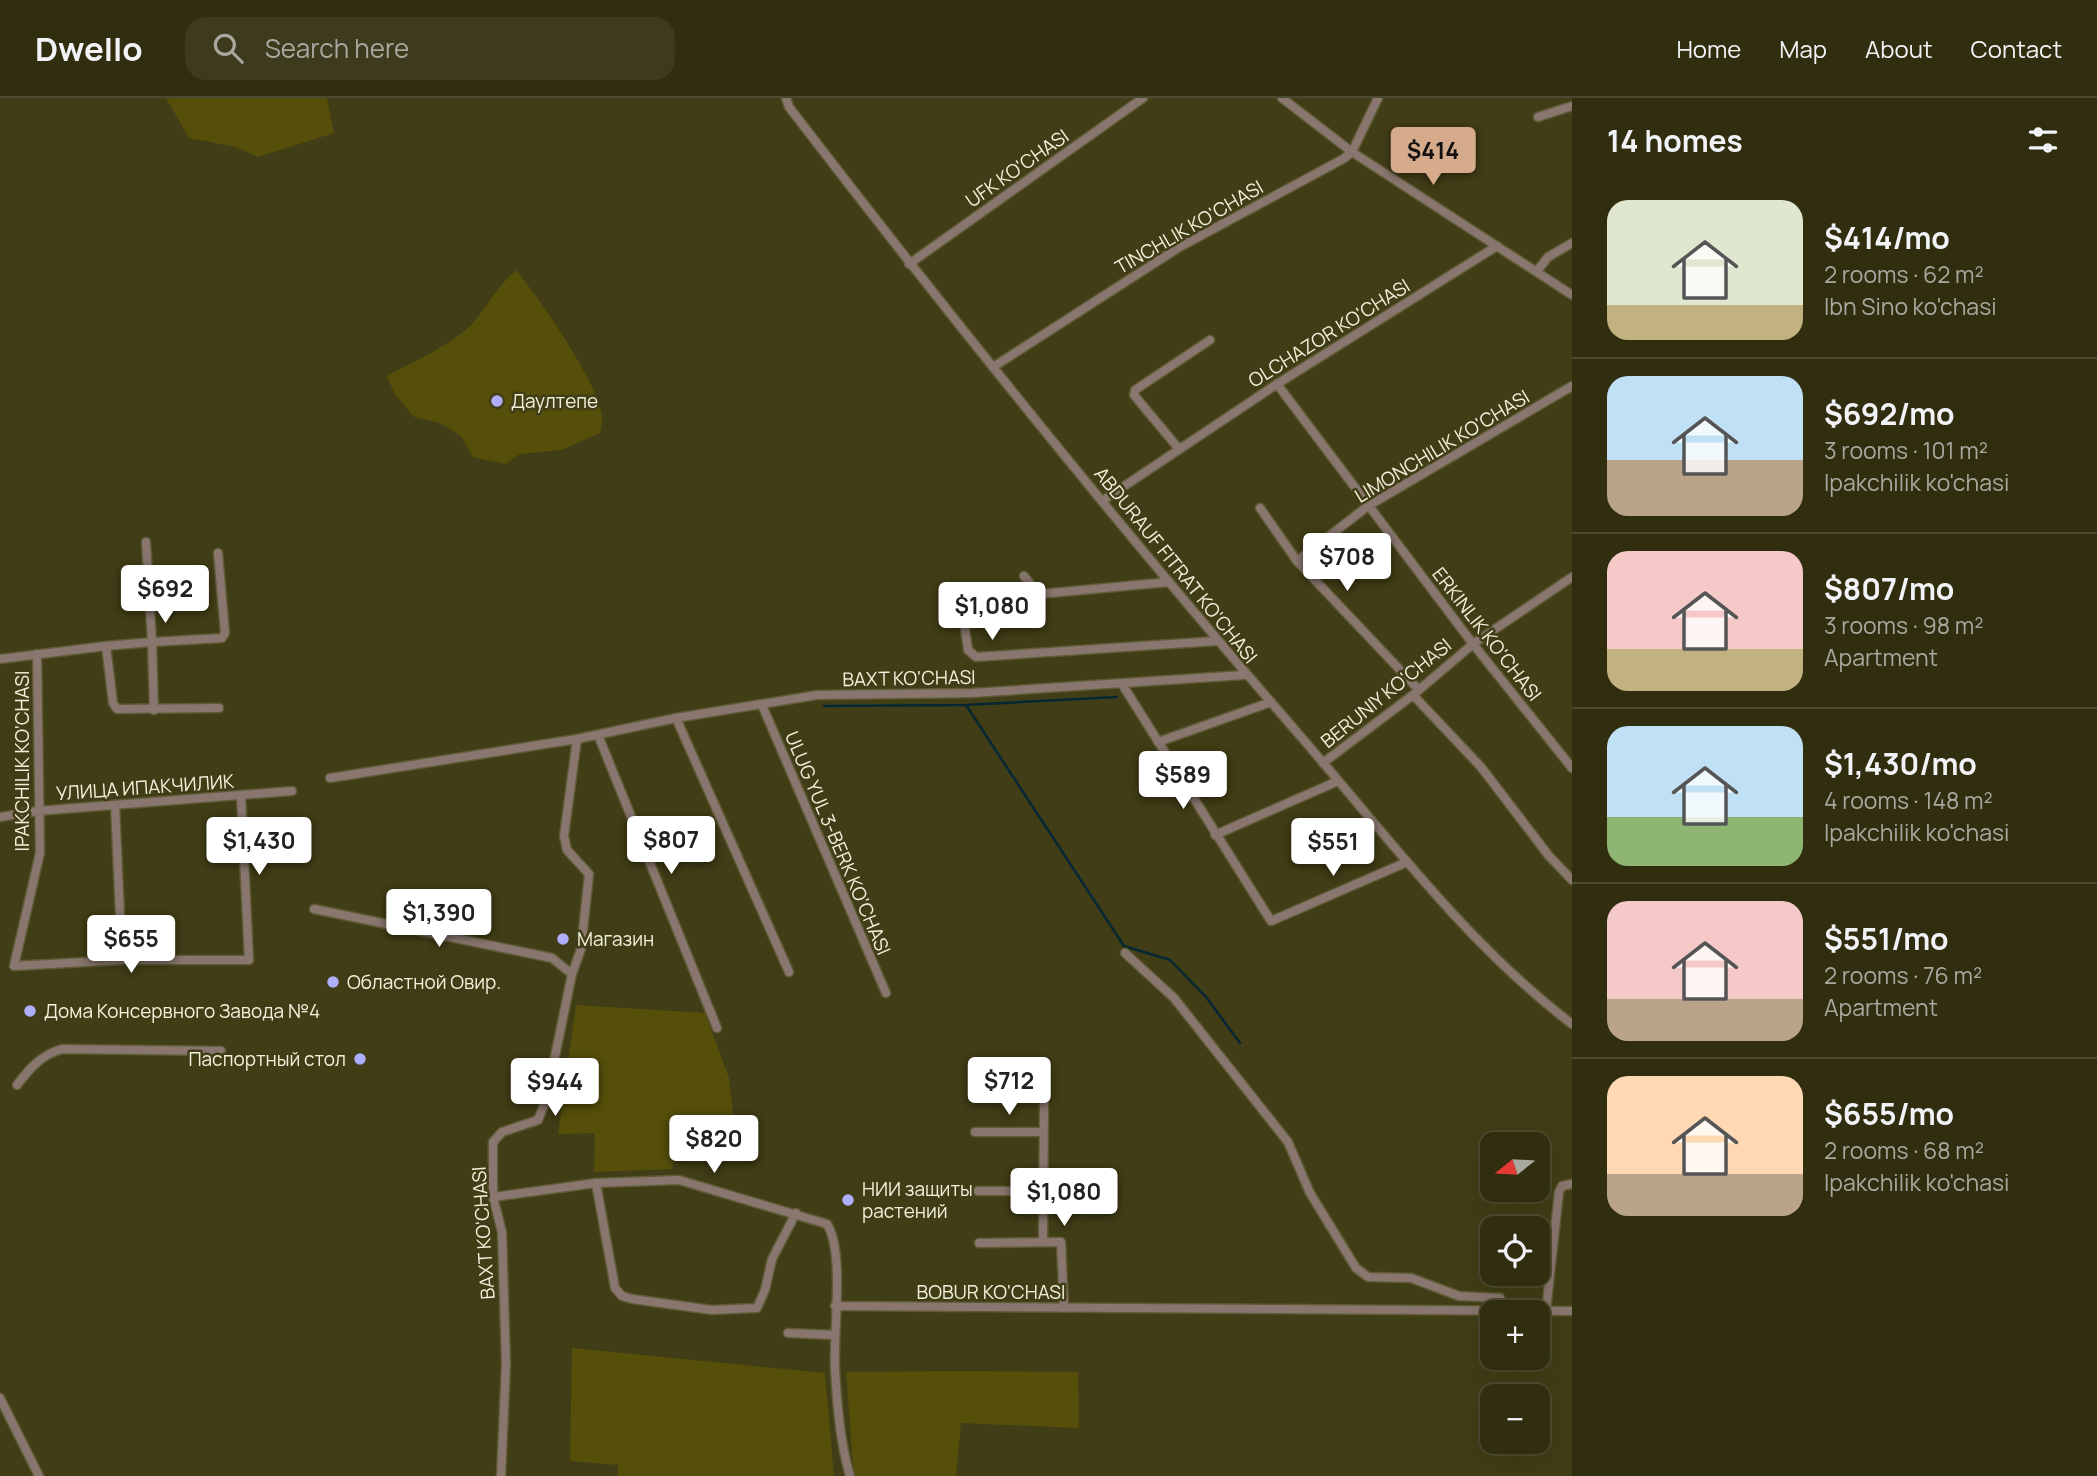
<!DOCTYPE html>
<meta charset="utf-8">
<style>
:root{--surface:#312e10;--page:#3d3a1e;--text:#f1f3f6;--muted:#a8a89f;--line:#4c4a30;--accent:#d6ab8b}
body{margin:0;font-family:Manrope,sans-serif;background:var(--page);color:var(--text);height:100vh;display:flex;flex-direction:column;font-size:26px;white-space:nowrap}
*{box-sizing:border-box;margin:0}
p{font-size:23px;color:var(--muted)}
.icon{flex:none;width:38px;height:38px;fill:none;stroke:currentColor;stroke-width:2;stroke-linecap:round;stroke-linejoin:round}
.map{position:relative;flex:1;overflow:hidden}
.side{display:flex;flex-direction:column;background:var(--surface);width:525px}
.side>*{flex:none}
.needle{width:46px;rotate:252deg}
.controls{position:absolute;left:1480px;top:1034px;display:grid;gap:14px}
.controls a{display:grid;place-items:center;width:70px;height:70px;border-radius:14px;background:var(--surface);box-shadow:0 7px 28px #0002,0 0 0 2px var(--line);font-size:35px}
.price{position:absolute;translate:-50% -60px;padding:0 16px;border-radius:7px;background:#fff;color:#222;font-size:23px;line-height:46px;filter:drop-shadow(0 2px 4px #0008)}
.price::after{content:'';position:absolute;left:50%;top:42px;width:21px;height:16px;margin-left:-10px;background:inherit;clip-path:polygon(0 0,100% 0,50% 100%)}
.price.current{background:var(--accent);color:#111}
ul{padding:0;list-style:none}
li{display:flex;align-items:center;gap:21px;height:175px;padding:0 35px}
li+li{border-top:2px solid var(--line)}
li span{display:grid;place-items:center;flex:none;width:196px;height:140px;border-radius:21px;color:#555}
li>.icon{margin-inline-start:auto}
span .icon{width:84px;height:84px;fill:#fffc;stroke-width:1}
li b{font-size:30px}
h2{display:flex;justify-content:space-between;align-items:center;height:84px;padding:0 35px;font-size:30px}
header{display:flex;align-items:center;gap:42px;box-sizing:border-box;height:98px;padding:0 35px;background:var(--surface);border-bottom:2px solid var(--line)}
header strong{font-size:33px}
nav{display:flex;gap:38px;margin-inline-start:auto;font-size:24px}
.search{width:490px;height:63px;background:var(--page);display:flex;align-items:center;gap:18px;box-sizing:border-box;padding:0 24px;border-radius:21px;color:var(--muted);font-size:26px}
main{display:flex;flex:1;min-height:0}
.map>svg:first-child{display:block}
</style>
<header>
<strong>Dwello</strong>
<div class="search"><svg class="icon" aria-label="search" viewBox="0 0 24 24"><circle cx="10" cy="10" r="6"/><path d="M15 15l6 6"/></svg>Search here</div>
<nav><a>Home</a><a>Map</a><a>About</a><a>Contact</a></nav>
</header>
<main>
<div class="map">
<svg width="1572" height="1378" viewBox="0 0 1572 1378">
<rect width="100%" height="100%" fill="#413d16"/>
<g fill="#554f0a">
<path d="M166 0H327L334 35 258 59 236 49 189 40Z"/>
<path d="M516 172C539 200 598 284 602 318 603 323 601 330 600 335L561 352 520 356 506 366 473 359 461 338 440 325 414 319 394 295 387 278C414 263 448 249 471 227 487 210 497 188 516 172Z"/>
<path d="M576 907 705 915 729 980 736 1041 680 1030 672 1071 594 1074 595 1035 558 1036Z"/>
<path d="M572 1250 825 1275 834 1378H618V1367L570 1363Z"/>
<path d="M960 1273 1078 1274 1079 1330 961 1325 956 1378H854L846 1274Z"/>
</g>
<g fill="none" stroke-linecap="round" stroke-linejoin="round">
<g stroke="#052833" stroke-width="2.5">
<path d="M966 607 1124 848 1170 862 1206 899 1240 945"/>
<path d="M824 608 966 607 1117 599"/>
</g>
<defs>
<g id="minor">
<path d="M786 0 789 9C954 224 1124 435 1302 640 1387 738 1468 847 1572 926"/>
<path d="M1282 0 1352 54 1572 197"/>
<path d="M1538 19 1572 8"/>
<path d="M909 166 1143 0"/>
<path d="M1537 173 1548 159 1572 145"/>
<path d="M993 269 1178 150 1343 61 1352 54 1378 0"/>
<path d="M1277 286 1473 546 1572 670"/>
<path d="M1179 351 1134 297 1135 292 1210 242"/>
<path d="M1102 403 1277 286 1497 148"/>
<path d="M1260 410 1297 463 1419 592"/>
<path d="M1297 463 1368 408 1572 288"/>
<path d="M1024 478 1039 497"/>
<path d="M1169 484 997 500 967 519 964 524 968 552 976 559 1217 543"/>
<path d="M106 548 152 544 146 444"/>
<path d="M37 556 40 755 14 868 122 862H249L241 698"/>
<path d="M0 561 106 548 113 605 117 611 219 610"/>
<path d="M1122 586 1271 823 1407 764"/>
<path d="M1413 597 1481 669 1549 758 1572 782"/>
<path d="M762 607 886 895"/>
<path d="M154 612 152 544 222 540 225 535 218 455"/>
<path d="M676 620 789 874"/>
<path d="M598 637 717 930"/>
<path d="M1158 644 1271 604"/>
<path d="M1323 665 1413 597 1473 546 1572 479"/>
<path d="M330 680 577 641 676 620 817 597 972 595 1245 577"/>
<path d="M115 707 122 862"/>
<path d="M0 719 37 713 292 693"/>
<path d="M1215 737 1338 683"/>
<path d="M314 811 552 860 572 876"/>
<path d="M1125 855 1174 900 1288 1044 1310 1095 1356 1170 1368 1179 1411 1180 1459 1198 1500 1200 1504 1214"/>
<path d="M17 987C30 970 41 957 62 951L221 953"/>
<path d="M975 1034H1043"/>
<path d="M596 1085 615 1190 622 1198 632 1201 712 1212 757 1210 765 1192 772 1161 796 1115"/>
<path d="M978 1093H1043"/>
<path d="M493 1099 596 1085 679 1082 827 1126C845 1154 833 1234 835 1271 837 1306 840 1344 850 1378"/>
<path d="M1043 1144 1044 1004"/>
<path d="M979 1145 1061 1144 1064 1210"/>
<path d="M835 1208 1572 1213"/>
<path d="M1546 1213 1559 1094 1562 1088 1572 1086"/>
<path d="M788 1235 835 1237"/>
<path d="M0 1300 39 1378"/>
<path d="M501 1378 506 1266 502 1134 493 1099V1044L502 1034 538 1022 546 1002 572 876 581 851 589 776 567 752 564 738 577 641"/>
</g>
</defs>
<use href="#minor" stroke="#5d5a35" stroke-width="11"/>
<use href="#minor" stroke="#89766e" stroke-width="8"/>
</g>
<g fill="#afaefa" stroke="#413d16" stroke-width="2.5">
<circle cx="497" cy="303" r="7"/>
<circle cx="563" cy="841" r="7"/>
<circle cx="333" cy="884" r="7"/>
<circle cx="30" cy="913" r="7"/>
<circle cx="360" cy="961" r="7"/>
<circle cx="848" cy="1102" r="7"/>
</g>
<g text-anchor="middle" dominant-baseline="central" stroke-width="5" stroke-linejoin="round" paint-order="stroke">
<g font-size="19" fill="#f1f0da" stroke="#413d16">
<text transform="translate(1017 70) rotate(-35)">UFK KO'CHASI</text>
<text transform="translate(1189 129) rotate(-30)">TINCHLIK KO'CHASI</text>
<text transform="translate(1329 235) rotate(-32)">OLCHAZOR KO'CHASI</text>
<text transform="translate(1442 348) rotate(-31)">LIMONCHILIK KO'CHASI</text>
<text transform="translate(1176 467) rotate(51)">ABDURAUF FITRAT KO'CHASI</text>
<text transform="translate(1487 536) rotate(52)">ERKINLIK KO'CHASI</text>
<text transform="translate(909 580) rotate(-1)">BAXT KO'CHASI</text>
<text transform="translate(1386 595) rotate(-39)">BERUNIY KO'CHASI</text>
<text transform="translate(22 663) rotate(-90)">IPAKCHILIK KO'CHASI</text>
<text transform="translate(145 689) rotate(-4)">УЛИЦА ИПАКЧИЛИК</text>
<text transform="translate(838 745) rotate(67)">ULUG YUL 3-BERK KO'CHASI</text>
<text transform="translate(483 1135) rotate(-94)">BAXT KO'CHASI</text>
<text x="991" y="1194">BOBUR KO'CHASI</text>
</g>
<g font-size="19" fill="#f1f0da" stroke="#413d16" text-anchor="start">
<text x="511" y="303">Даултепе</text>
<text x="577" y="841">Магазин</text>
<text x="347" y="884">Областной Овир.</text>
<text x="44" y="913">Дома Консервного Завода №4</text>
<text x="346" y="961" text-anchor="end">Паспортный стол</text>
<text x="862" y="1091">НИИ защиты<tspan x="862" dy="22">растений</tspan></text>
</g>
</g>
</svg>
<div class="controls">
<a><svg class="needle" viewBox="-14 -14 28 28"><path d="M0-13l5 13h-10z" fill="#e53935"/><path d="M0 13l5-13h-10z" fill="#a8a89f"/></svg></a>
<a><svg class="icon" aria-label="locate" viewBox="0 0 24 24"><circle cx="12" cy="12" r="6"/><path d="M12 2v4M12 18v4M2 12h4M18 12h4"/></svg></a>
<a>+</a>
<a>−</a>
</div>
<b class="price current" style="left:1433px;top:89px">$414</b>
<b class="price" style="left:1347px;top:495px">$708</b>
<b class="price" style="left:165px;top:527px">$692</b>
<b class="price" style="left:992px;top:544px">$1,080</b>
<b class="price" style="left:1183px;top:713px">$589</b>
<b class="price" style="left:671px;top:778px">$807</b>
<b class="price" style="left:259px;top:779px">$1,430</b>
<b class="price" style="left:1333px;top:780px">$551</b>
<b class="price" style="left:439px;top:851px">$1,390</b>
<b class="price" style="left:131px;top:877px">$655</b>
<b class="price" style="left:1009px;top:1019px">$712</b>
<b class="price" style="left:555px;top:1020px">$944</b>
<b class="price" style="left:714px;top:1077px">$820</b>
<b class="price" style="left:1064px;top:1130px">$1,080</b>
</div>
<section class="side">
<h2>14 homes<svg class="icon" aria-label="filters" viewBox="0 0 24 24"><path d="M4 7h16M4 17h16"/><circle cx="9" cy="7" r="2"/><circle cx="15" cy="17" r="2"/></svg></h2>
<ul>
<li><span style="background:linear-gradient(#dfe7d0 75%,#c2b280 0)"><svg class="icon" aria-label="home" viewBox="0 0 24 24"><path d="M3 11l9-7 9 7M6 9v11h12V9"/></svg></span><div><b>$414/mo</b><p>2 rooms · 62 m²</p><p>Ibn Sino ko'chasi</p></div></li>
<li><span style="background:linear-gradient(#bfe0f5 60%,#b9a48a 0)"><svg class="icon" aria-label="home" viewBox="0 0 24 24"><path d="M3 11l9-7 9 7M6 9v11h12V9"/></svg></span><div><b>$692/mo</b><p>3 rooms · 101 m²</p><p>Ipakchilik ko'chasi</p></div></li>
<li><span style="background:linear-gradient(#f6c9c9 70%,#c2b280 0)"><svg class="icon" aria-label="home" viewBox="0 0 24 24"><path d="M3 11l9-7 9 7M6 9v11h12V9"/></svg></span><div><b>$807/mo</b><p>3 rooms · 98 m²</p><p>Apartment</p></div></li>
<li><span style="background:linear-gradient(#bfe0f5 65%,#8fb573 0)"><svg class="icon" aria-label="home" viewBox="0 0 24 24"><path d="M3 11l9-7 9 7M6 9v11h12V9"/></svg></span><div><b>$1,430/mo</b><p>4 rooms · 148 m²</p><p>Ipakchilik ko'chasi</p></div></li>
<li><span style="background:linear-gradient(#f6c9c9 70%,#b9a48a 0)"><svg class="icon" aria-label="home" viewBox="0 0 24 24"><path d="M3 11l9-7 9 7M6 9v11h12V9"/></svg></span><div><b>$551/mo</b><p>2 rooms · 76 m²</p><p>Apartment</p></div></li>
<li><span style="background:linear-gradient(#ffd9b3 70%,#b9a48a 0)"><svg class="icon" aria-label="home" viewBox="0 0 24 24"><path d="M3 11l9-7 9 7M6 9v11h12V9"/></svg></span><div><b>$655/mo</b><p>2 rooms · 68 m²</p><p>Ipakchilik ko'chasi</p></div></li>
</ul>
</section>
</main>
